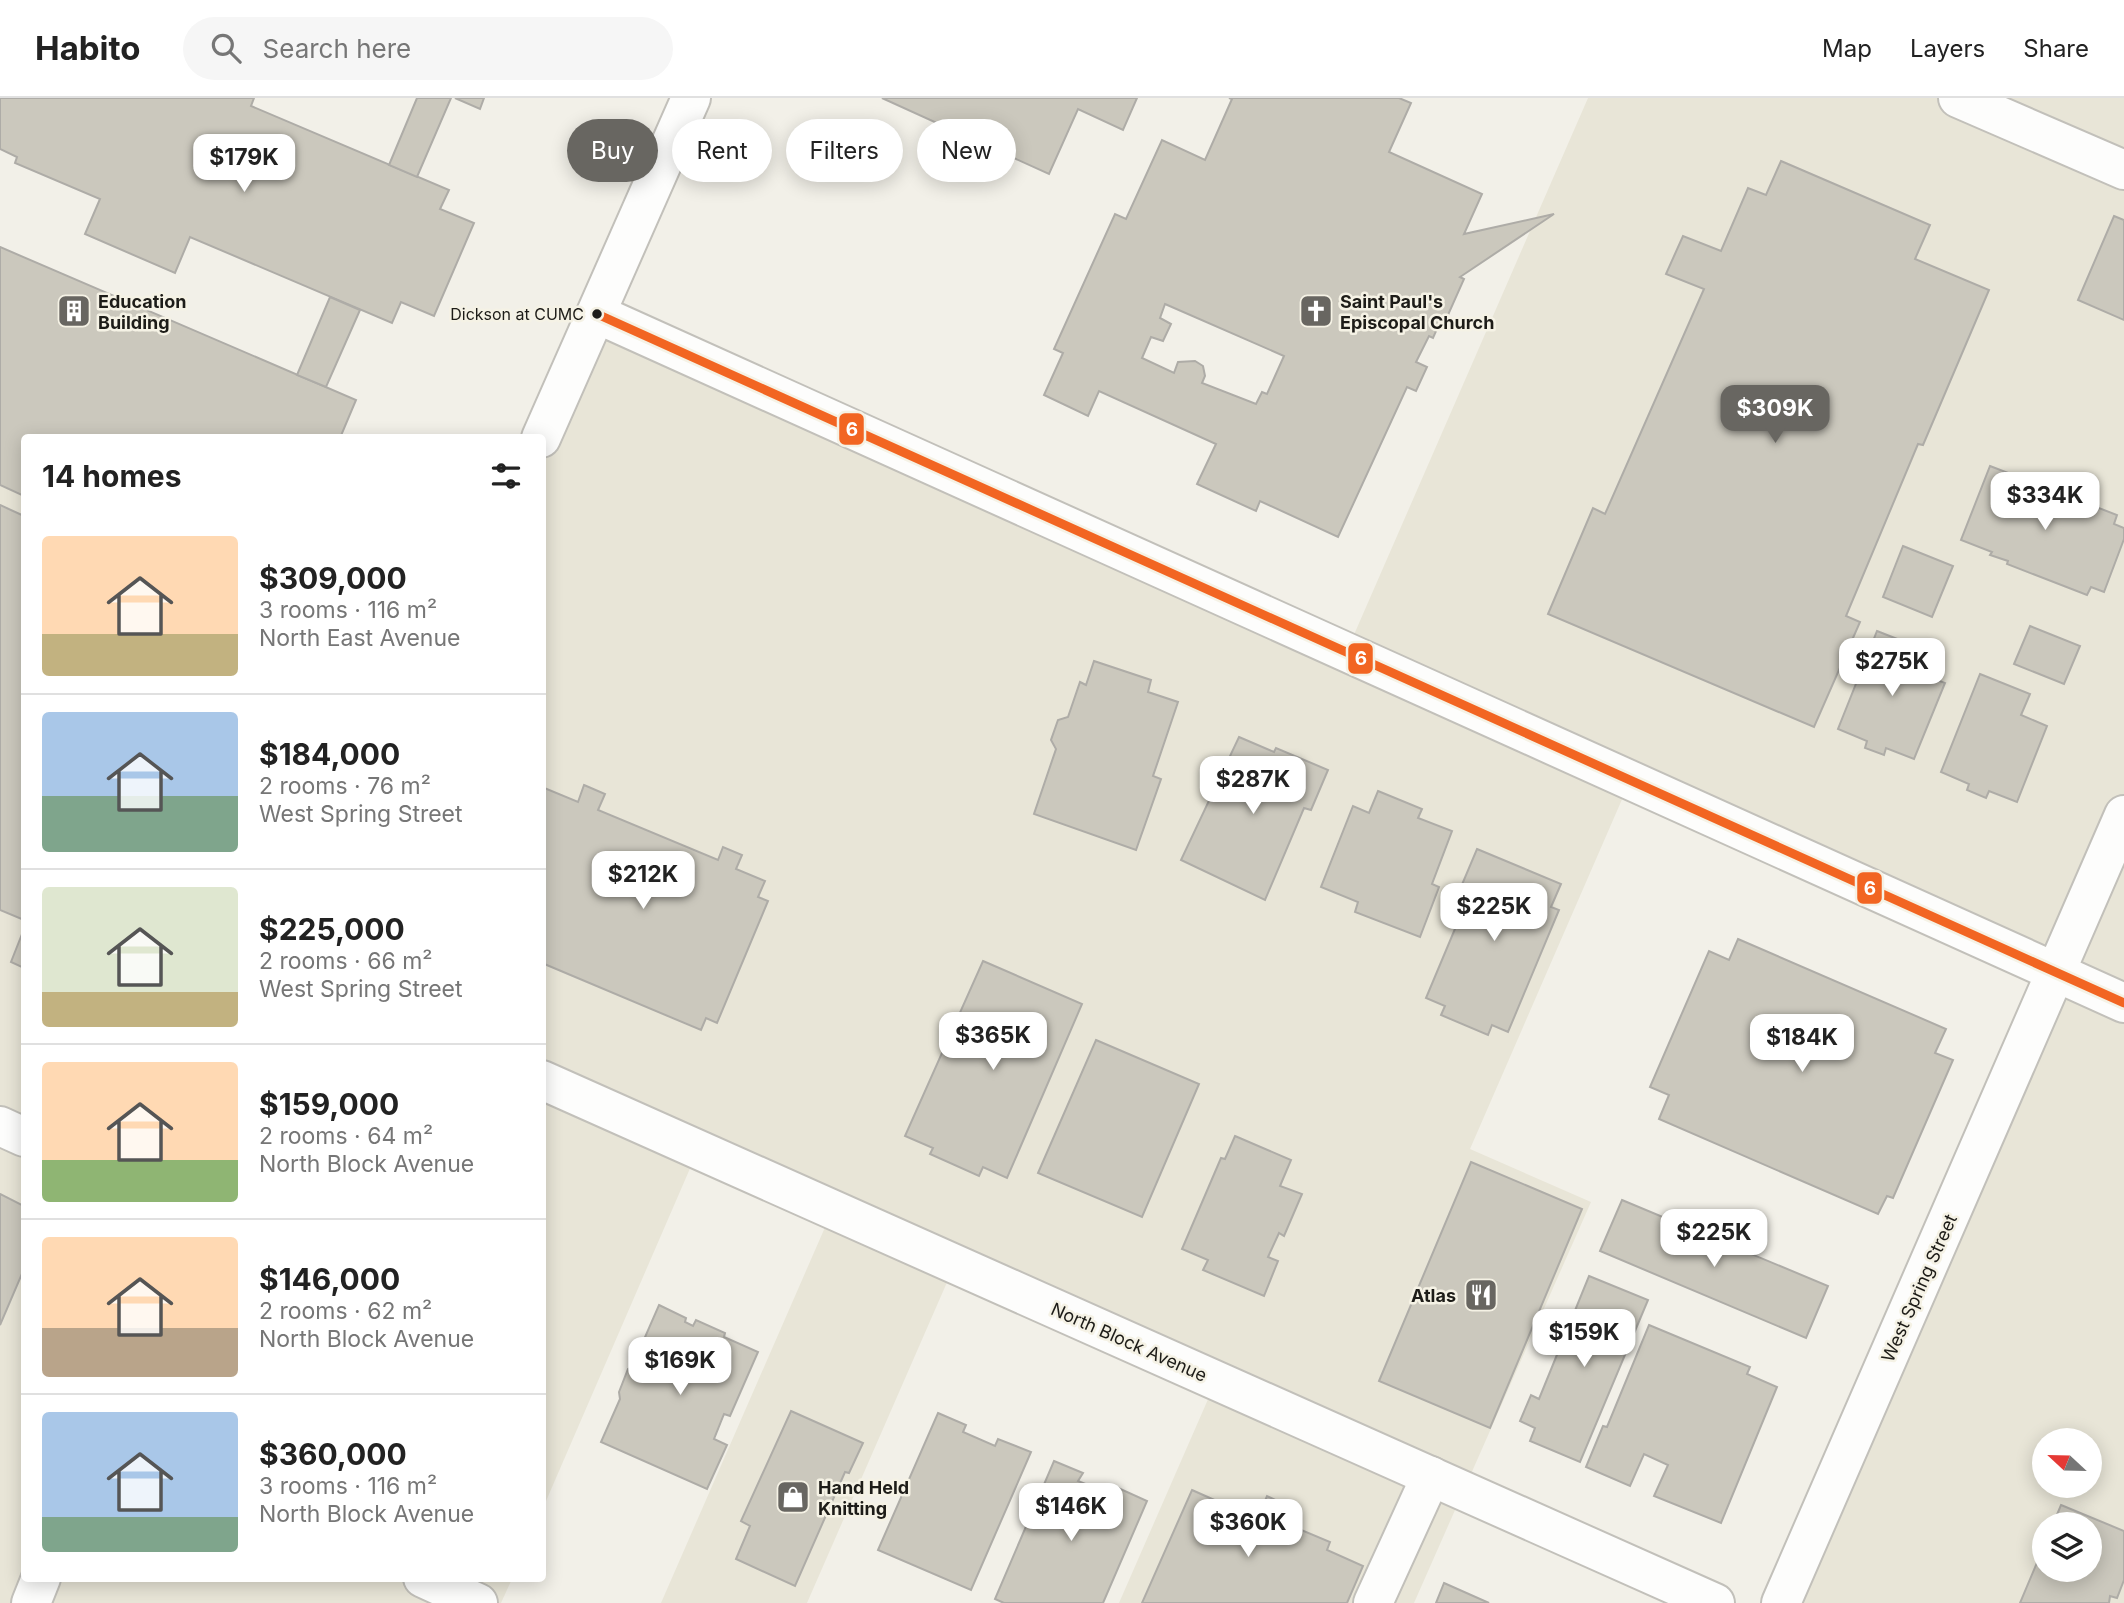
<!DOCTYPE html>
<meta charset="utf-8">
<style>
:root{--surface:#fff;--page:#f6f6f6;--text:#222;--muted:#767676;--line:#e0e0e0;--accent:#686661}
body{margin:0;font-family:Inter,sans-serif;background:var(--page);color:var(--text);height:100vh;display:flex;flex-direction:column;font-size:26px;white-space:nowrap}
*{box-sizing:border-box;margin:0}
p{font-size:23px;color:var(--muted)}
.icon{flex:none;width:38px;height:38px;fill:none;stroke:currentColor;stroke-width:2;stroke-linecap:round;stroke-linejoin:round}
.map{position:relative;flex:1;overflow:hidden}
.side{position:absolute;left:21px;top:336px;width:525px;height:1148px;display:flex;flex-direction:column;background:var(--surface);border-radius:7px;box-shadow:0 4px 18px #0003}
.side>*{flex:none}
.hud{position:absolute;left:567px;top:21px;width:665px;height:63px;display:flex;gap:14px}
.needle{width:46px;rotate:292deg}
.controls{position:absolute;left:2032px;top:1330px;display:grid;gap:14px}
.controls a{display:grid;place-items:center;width:70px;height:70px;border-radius:50%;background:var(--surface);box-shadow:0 4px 18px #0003;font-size:35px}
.price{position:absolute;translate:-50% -60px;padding:0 16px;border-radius:14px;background:#fff;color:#222;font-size:23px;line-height:46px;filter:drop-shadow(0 2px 4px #0008)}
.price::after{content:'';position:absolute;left:50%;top:42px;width:21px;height:16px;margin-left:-10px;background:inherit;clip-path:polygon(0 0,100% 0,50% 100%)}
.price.current{background:var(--accent);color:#fff}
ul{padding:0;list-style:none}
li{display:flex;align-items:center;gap:21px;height:175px;padding:0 21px}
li+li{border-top:2px solid var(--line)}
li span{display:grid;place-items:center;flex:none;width:196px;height:140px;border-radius:7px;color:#555}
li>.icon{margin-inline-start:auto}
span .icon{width:84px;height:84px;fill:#fffc;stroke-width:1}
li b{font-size:30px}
h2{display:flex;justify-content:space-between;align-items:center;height:84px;padding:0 21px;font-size:30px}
.tag{padding:0 24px;border-radius:32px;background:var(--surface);box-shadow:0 4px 18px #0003;font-size:24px;line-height:63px}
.tag.current{background:var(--accent);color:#fff}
header{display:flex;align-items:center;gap:42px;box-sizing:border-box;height:98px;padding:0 35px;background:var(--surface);border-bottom:2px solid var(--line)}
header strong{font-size:33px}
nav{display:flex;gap:38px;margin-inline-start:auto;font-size:24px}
.search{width:490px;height:63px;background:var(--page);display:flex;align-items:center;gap:18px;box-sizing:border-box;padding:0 24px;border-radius:38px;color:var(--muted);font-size:26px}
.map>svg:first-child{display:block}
</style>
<header>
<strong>Habito</strong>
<div class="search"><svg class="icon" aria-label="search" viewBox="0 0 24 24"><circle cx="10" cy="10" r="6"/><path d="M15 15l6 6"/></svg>Search here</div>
<nav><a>Map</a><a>Layers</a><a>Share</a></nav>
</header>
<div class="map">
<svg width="2124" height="1505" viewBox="0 0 2124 1505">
<rect width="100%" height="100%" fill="#f2f0e8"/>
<g fill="#e8e5d7" fill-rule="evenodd">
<path d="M1588 0H2124V1505H1781L2055 875 1630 683 1470 1051 1591 1104 1414 1505H1119L1216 1283 955 1166 807 1505H661L833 1111 698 1052 543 1410 542 340 597 216 1346 555ZM2044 1342H2090V1388H2044ZM2044 1426H2090V1472H2044Z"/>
<path d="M0 387 24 397V1480L512 1481 501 1505H0Z"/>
</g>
<g fill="#cbc8bd" stroke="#aeaca7" stroke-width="2" fill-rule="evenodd">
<path d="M0 0H254L251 8 449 92 440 111 474 125 434 218 401 204 392 225 190 139 175 175 85 136 100 101 15 65 17 59 0 51Z"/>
<path d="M417 0H451L417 79 389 67Z"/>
<path d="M455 0H484L480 11Z"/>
<path d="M882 0H1137L1123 32 1078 11 1049 76Z"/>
<path d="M1229 0H1399L1411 5 1389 54 1482 96 1464 136 1554 116 1460 179 1464 181 1444 226 1440 224 1433 240 1429 238 1416 264 1427 269 1416 293 1407 289 1338 439 1260 403 1256 413 1197 386 1216 346 1099 293 1088 318 1044 297 1063 255 1054 251 1115 116 1126 121 1162 42 1205 62 1232 1ZM1165 206 1284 258 1267 296 1262 294 1256 306 1202 285 1205 278 1203 268 1195 263 1178 264 1174 275 1142 260 1151 239 1163 243 1171 226 1160 220Z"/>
<path d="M1781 63 1930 127 1915 161 1989 192 1923 347 1918 346 1846 518 1860 524 1814 629 1548 516 1593 410 1605 416 1704 191 1666 176 1683 138 1721 153 1748 90 1766 97Z"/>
<path d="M2114 118 2124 122V222L2078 202Z"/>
<path d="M0 149 356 302 340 340H24V398L0 387Z"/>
<path d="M330 199 360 212 326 289 297 277Z"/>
<path d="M1990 368 2117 417 2114 426 2124 430V441L2104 494 2091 489 2087 497 2007 466 2008 463 1990 457 1992 454 1961 442Z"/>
<path d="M0 407 24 418V822L0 812Z"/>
<path d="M1903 448 1953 468 1932 519 1883 499Z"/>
<path d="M2030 528 2080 548 2064 586 2014 566Z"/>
<path d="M1877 533 1928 553 1919 575 1945 585 1914 661 1886 650 1884 657 1865 650 1867 643 1838 631Z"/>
<path d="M1094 563 1151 582 1148 594 1178 604 1153 678 1161 681 1136 752 1034 716 1056 651 1051 642 1058 622 1068 619 1080 584 1086 587Z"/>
<path d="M1980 576 2030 596 2021 617 2047 628 2017 704 1989 693 1986 700 1967 692 1969 686 1941 674Z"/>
<path d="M1239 639 1274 654 1276 650 1328 672 1311 712 1304 710 1265 802 1181 762Z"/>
<path d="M584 687 605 696 598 712 718 762 723 749 742 757 736 771 765 783 758 799 768 803 717 925 706 920 701 932 542 865V689L578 704Z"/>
<path d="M1378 693 1422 711 1418 720 1452 733 1432 786 1439 789 1420 839 1355 814 1358 804 1321 789 1353 708 1369 715Z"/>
<path d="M1477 751 1561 786 1551 809 1559 812 1508 934 1492 927 1488 937 1441 917 1445 908 1426 900 1460 819 1450 815Z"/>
<path d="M24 831V870L11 864Z"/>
<path d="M1738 841 1946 931 1935 955 1953 962 1893 1100 1887 1098 1878 1116 1659 1021 1669 997 1650 989 1709 853 1729 862Z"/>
<path d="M983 863 1082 906 1007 1080 983 1069 979 1078 930 1056 933 1050 905 1038Z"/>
<path d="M1096 942 1199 986 1142 1119 1038 1075Z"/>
<path d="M1235 1038 1291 1062 1280 1088 1302 1096 1284 1138 1279 1135 1268 1159 1278 1163 1264 1198 1203 1172 1208 1162 1182 1151 1221 1060 1225 1061Z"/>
<path d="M1471 1064 1582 1111 1490 1330 1379 1283Z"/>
<path d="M0 1096 24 1108V1171L0 1227Z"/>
<path d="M1622 1102 1828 1188 1806 1240 1600 1153Z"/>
<path d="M1589 1178 1648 1202 1580 1364 1530 1343 1535 1330 1520 1323 1531 1297 1539 1301Z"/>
<path d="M659 1207 686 1220 685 1224 693 1228 696 1222 725 1235 724 1239 758 1254 730 1318 724 1316 714 1341 727 1347 707 1391 601 1344 620 1301 619 1294 628 1271 632 1269Z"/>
<path d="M1649 1227 1750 1269 1747 1276 1777 1289 1721 1425 1654 1398 1668 1367 1644 1356 1630 1388 1586 1369 1603 1328 1607 1329Z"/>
<path d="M791 1313 863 1345 849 1375 845 1374 795 1488 736 1461 750 1428 741 1423Z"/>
<path d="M938 1315 966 1327 963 1334 995 1348 998 1341 1031 1354 971 1492 878 1452Z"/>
<path d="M1054 1363 1083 1375 1078 1383 1110 1396 1114 1388 1147 1403 1103 1505H1004L995 1501Z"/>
<path d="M1192 1392 1257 1421 1267 1398 1300 1414 1294 1429 1330 1444 1327 1452 1363 1468 1347 1505H1142Z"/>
<path d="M2061 1407 2124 1433V1482L2117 1500 2110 1498 2109 1505H2020L2044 1448V1472H2090V1426H2053Z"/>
<path d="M1444 1485 1489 1505H1436Z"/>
</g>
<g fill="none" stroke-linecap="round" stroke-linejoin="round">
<defs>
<g id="minor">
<path d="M1958 0 2124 72"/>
<path d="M597 216 2124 905"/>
<path d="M541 340 691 0"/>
<path d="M542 982 1715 1505"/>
<path d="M0 1028 24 1039"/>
<path d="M423 1480 478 1505"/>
<path d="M31 1505 41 1480"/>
<path d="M1373 1505 1431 1378"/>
<path d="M1781 1505 2124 717"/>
</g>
</defs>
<use href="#minor" stroke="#c2c0ba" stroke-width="42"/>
<use href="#minor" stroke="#fdfdfc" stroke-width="38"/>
<defs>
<path id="bus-1" d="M597 216 2124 905"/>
</defs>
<use href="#bus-1" stroke="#f5f2e5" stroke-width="14"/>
<use href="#bus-1" stroke="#f26522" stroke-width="9"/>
</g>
<defs>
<symbol id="building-square" viewBox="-11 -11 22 22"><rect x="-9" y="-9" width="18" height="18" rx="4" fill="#686661" stroke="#f5f2e5"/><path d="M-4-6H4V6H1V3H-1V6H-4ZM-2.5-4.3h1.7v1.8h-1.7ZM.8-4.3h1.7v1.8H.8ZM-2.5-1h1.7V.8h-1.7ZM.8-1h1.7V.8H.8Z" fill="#fff"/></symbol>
<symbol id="church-square" viewBox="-11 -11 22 22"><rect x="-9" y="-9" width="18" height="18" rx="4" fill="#686661" stroke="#f5f2e5"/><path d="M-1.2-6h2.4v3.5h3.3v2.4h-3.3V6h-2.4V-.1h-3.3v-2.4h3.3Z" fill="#fff"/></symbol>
<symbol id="restaurant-square" viewBox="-11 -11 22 22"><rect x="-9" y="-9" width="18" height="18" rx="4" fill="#686661" stroke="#f5f2e5"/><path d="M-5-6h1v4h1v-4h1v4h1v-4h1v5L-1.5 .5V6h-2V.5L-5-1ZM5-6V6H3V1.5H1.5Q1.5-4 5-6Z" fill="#fff"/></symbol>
<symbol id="shop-square" viewBox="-11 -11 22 22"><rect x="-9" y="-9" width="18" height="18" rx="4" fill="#686661" stroke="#f5f2e5"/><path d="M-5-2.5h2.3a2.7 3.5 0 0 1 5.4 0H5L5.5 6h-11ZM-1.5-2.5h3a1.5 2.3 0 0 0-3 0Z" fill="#fff"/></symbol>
</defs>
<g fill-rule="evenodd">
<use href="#building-square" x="55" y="194" width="38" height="38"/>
<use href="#church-square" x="1297" y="194" width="38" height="38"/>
<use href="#restaurant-square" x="1462" y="1178" width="38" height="38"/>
<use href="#shop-square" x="774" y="1380" width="38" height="38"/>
</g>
<circle fill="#1d1c18" stroke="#f5f2e5" stroke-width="2.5" cx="597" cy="216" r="6"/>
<g text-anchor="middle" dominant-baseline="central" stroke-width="5" stroke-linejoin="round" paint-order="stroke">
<g font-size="16" fill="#1d1c18" stroke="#f5f2e5" text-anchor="end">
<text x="584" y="216">Dickson at CUMC</text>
</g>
<g font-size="18" font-weight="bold" fill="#1d1c18" stroke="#f5f2e5" text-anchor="start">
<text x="98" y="203">Education<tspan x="98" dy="21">Building</tspan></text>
<text x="1340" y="203">Saint Paul's<tspan x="1340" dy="21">Episcopal Church</tspan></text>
<text x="1456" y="1197" text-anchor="end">Atlas</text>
<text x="818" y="1389">Hand Held<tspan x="818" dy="21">Knitting</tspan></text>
</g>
<g font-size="18" fill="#1d1c18" stroke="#f5f2e5">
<text transform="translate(1919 1190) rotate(-66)">West Spring Street</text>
<text transform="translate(1129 1244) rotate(24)">North Block Avenue</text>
</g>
</g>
<g stroke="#f5f2e5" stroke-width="2.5">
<rect x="838" y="314" width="27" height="34" rx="7" fill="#f26522"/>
<rect x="1347" y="544" width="27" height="33" rx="7" fill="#f26522"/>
<rect x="1856" y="773" width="27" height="34" rx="7" fill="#f26522"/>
</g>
<g font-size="19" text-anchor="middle" font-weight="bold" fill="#fff">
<text x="852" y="338">6</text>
<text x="1361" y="567">6</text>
<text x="1870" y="797">6</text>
</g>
</svg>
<div class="controls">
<a><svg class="needle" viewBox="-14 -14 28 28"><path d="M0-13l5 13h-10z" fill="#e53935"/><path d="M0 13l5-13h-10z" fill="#767676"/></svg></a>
<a><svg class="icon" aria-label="layers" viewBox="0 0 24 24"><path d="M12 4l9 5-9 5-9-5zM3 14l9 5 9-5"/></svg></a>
</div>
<b class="price" style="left:244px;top:96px">$179K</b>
<b class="price current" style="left:1775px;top:347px">$309K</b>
<b class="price" style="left:2045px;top:434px">$334K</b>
<b class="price" style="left:1892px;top:600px">$275K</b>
<b class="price" style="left:1253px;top:718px">$287K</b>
<b class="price" style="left:643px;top:813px">$212K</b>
<b class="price" style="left:1494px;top:845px">$225K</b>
<b class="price" style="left:993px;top:974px">$365K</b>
<b class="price" style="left:1802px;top:976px">$184K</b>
<b class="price" style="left:1714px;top:1171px">$225K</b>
<b class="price" style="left:1584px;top:1271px">$159K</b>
<b class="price" style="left:680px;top:1299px">$169K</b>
<b class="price" style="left:1071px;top:1445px">$146K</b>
<b class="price" style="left:1248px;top:1461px">$360K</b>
<div class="hud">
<a class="tag current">Buy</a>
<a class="tag">Rent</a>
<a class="tag">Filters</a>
<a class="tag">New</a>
</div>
<section class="side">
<h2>14 homes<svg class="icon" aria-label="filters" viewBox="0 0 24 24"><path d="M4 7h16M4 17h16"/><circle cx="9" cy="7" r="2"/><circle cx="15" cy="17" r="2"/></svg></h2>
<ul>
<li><span style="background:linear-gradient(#ffd9b3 70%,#c2b280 0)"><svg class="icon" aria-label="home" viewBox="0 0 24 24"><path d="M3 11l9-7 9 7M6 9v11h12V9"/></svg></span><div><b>$309,000</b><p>3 rooms · 116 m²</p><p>North East Avenue</p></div></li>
<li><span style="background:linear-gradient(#a9c7e8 60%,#7fa58c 0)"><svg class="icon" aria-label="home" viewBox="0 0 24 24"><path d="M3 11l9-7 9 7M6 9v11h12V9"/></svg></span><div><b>$184,000</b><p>2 rooms · 76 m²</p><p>West Spring Street</p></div></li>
<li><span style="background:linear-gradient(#dfe7d0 75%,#c2b280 0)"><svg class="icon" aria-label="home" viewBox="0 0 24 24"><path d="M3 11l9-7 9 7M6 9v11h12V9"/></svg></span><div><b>$225,000</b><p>2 rooms · 66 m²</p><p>West Spring Street</p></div></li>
<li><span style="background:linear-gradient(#ffd9b3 70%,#8fb573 0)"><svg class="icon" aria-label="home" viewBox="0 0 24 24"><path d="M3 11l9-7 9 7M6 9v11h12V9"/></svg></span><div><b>$159,000</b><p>2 rooms · 64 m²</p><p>North Block Avenue</p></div></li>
<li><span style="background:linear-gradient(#ffd9b3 65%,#b9a48a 0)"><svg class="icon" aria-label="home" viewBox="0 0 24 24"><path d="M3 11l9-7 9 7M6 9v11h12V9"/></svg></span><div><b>$146,000</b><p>2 rooms · 62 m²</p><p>North Block Avenue</p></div></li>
<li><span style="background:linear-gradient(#a9c7e8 75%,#7fa58c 0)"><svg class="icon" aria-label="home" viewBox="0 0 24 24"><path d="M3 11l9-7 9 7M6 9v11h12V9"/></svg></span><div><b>$360,000</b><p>3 rooms · 116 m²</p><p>North Block Avenue</p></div></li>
</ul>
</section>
</div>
